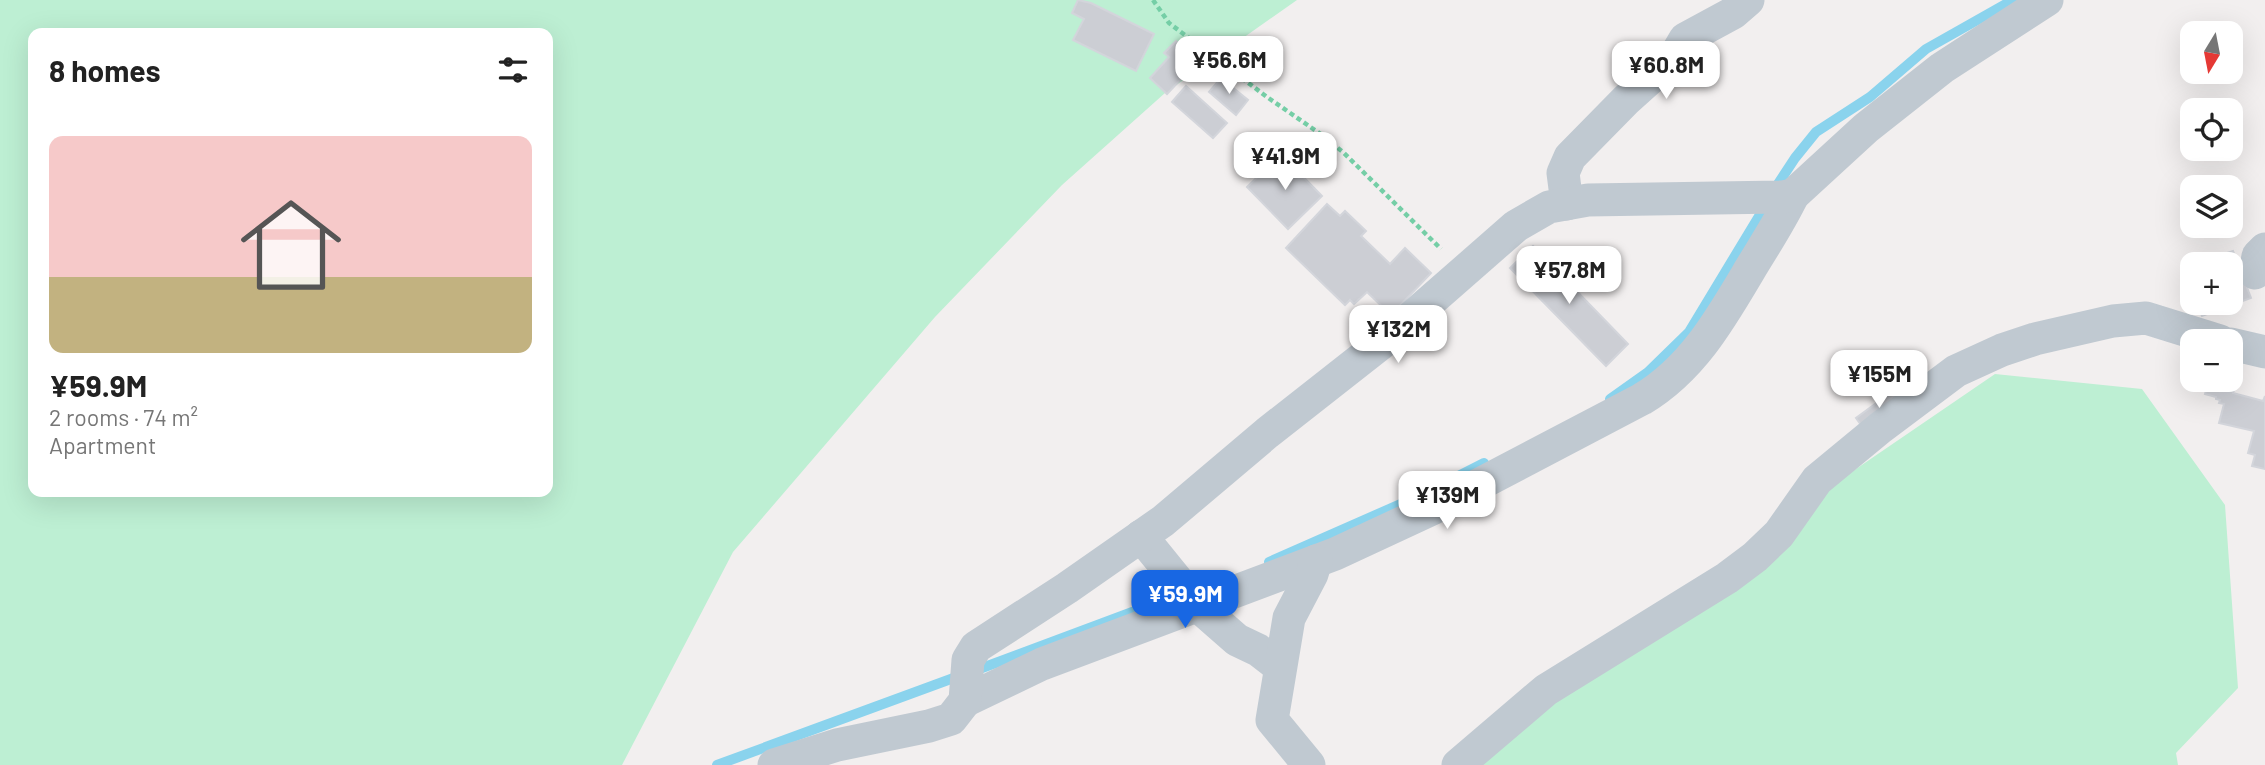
<!DOCTYPE html>
<meta charset="utf-8">
<style>
:root{--surface:#fff;--page:#f6f6f6;--text:#222;--muted:#767676;--accent:#1867e3}
body{margin:0;font-family:Barlow,sans-serif;background:var(--page);color:var(--text);height:100vh;display:flex;flex-direction:column;font-size:26px;white-space:nowrap}
*{box-sizing:border-box;margin:0}
p{font-size:23px;color:var(--muted)}
.icon{flex:none;width:38px;height:38px;fill:none;stroke:currentColor;stroke-width:2;stroke-linecap:round;stroke-linejoin:round}
.map{position:relative;flex:1;overflow:hidden}
.drawer{position:absolute;left:28px;top:28px;width:525px;height:469px;display:flex;flex-direction:column;background:var(--surface);border-radius:14px;box-shadow:0 7px 28px #0002}
.drawer>*{flex:none}
.needle{width:46px;rotate:190deg}
.tools{position:absolute;left:2180px;top:21px;display:grid;gap:14px}
.tools a{display:grid;place-items:center;width:63px;height:63px;border-radius:14px;background:var(--surface);box-shadow:0 7px 28px #0002;font-size:35px}
.price{position:absolute;translate:-50% -60px;padding:0 16px;border-radius:14px;background:#fff;color:#222;font-size:23px;line-height:46px;filter:drop-shadow(0 2px 4px #0008)}
.price::after{content:'';position:absolute;left:50%;top:42px;width:21px;height:16px;margin-left:-10px;background:inherit;clip-path:polygon(0 0,100% 0,50% 100%)}
.price.current{background:var(--accent);color:#fff}
ul{padding:0;list-style:none}
li{display:grid;align-content:center;gap:14px;height:371px;padding:0 21px}
li span{display:grid;place-items:center;height:217px;border-radius:14px;color:#555}
li>.icon{margin-inline-start:auto}
span .icon{width:126px;height:126px;fill:#fffc;stroke-width:1}
li b{font-size:30px}
h2{display:flex;justify-content:space-between;align-items:center;height:84px;padding:0 21px;font-size:30px}
.map>svg:first-child{display:block}
</style>
<div class="map">
<svg width="2265" height="765" viewBox="0 0 2265 765">
<rect width="100%" height="100%" fill="#f2efef"/>
<g fill="#bdefd3" fill-rule="evenodd">
<path d="M0 0H1297L1165 93 1062 185 935 317 733 552 622 765H0ZM33 33H548V492H33Z"/>
<path d="M1995 374 2142 389 2225 505 2238 688 2176 753 2178 765H1443L1695 592 1793 512Z"/>
</g>
<g fill="none" stroke-linecap="round" stroke-linejoin="round">
<g stroke="#8ad3ed" stroke-width="10">
<path d="M1774 190 1795 158 1816 132 1870 97 1926 49 2013 0"/>
<path d="M1610 399 1648 372 1689 332 1767 203"/>
<path d="M1269 562 1421 495 1484 463"/>
<path d="M974 671 1143 608"/>
<path d="M717 765 959 676"/>
</g>
</g>
<g fill="#ccced4" stroke="#d3d5db" stroke-width="2">
<path d="M1078 0 1091 3 1154 34 1136 71 1073 40 1084 19 1072 13Z"/>
<path d="M1176 41 1198 61 1167 94 1150 78 1169 57 1164 53Z"/>
<path d="M1221 78 1248 100 1236 115 1209 92Z"/>
<path d="M1186 86 1227 123 1213 138 1172 102Z"/>
<path d="M1281 154 1322 196 1288 229 1247 187Z"/>
<path d="M1327 204 1340 216 1345 211 1366 231 1361 236 1390 264 1405 248 1431 273 1391 315 1367 292 1354 304 1350 300 1345 305 1286 248Z"/>
<path d="M1533 246 1628 344 1606 366 1510 268Z"/>
<path d="M2233 251 2251 298 2202 316 2197 303H2231V264H2194Z"/>
<path d="M2193 265V291L2185 268Z"/>
<path d="M2209 380 2236 383 2233 393 2263 401 2265 396V469L2252 466 2255 455 2248 453 2254 431 2219 423 2224 404 2219 403 2220 400 2216 399V397L2205 394Z"/>
<path d="M1893 391 1901 402 1864 429 1856 418Z"/>
</g>
<g fill="none" stroke-linecap="round" stroke-linejoin="round">
<path stroke="#75cea6" stroke-width="4.5" stroke-dasharray="5 3.5" stroke-linecap="butt" d="M1153 0 1169 23 1267 97 1322 135 1344 153 1441 249"/>
<g stroke="#c0c9d1" stroke-width="33">
<path d="M1567 204 1563 173 1570 157 1626 100 1675 56 1685 39 1733 13 1748 0"/>
<path d="M2255 273 2258 256 2265 249"/>
<path d="M2231 344 2265 352"/>
<path d="M1141 536 1197 605 1237 640 1258 650 1280 667"/>
<path d="M965 701 1042 664 1335 554 1434 508 1642 399C1692 369 1720 320 1749 271 1764 246 1780 222 1793 195"/>
<path d="M774 765 837 745 929 726 951 719 965 701 968 660 976 647 1067 588 1163 521 1267 433 1388 338 1516 226 1549 207 1588 200 1783 197 1793 195 1866 128 1942 68 2047 0"/>
<path d="M1309 765 1272 720 1289 618 1312 574 1316 561"/>
<path d="M1458 765 1546 690 1727 578 1755 557 1779 534 1817 480 1880 428 1956 371 2002 350 2035 339 2113 321 2146 318 2220 341"/>
</g>
</g>
</svg>
<div class="tools">
<a><svg class="needle" viewBox="-14 -14 28 28"><path d="M0-13l5 13h-10z" fill="#e53935"/><path d="M0 13l5-13h-10z" fill="#767676"/></svg></a>
<a><svg class="icon" aria-label="locate" viewBox="0 0 24 24"><circle cx="12" cy="12" r="6"/><path d="M12 2v4M12 18v4M2 12h4M18 12h4"/></svg></a>
<a><svg class="icon" aria-label="layers" viewBox="0 0 24 24"><path d="M12 4l9 5-9 5-9-5zM3 14l9 5 9-5"/></svg></a>
<a>+</a>
<a>−</a>
</div>
<b class="price" style="left:1229px;top:96px">¥56.6M</b>
<b class="price" style="left:1666px;top:101px">¥60.8M</b>
<b class="price" style="left:1285px;top:192px">¥41.9M</b>
<b class="price" style="left:1569px;top:306px">¥57.8M</b>
<b class="price" style="left:1398px;top:365px">¥132M</b>
<b class="price" style="left:1879px;top:410px">¥155M</b>
<b class="price" style="left:1447px;top:531px">¥139M</b>
<b class="price current" style="left:1185px;top:630px">¥59.9M</b>
<section class="drawer">
<h2>8 homes<svg class="icon" aria-label="filters" viewBox="0 0 24 24"><path d="M4 7h16M4 17h16"/><circle cx="9" cy="7" r="2"/><circle cx="15" cy="17" r="2"/></svg></h2>
<ul>
<li><span style="background:linear-gradient(#f6c9c9 65%,#c2b280 0)"><svg class="icon" aria-label="home" viewBox="0 0 24 24"><path d="M3 11l9-7 9 7M6 9v11h12V9"/></svg></span><div><b>¥59.9M</b><p>2 rooms · 74 m²</p><p>Apartment</p></div></li>
</ul>
</section>
</div>
